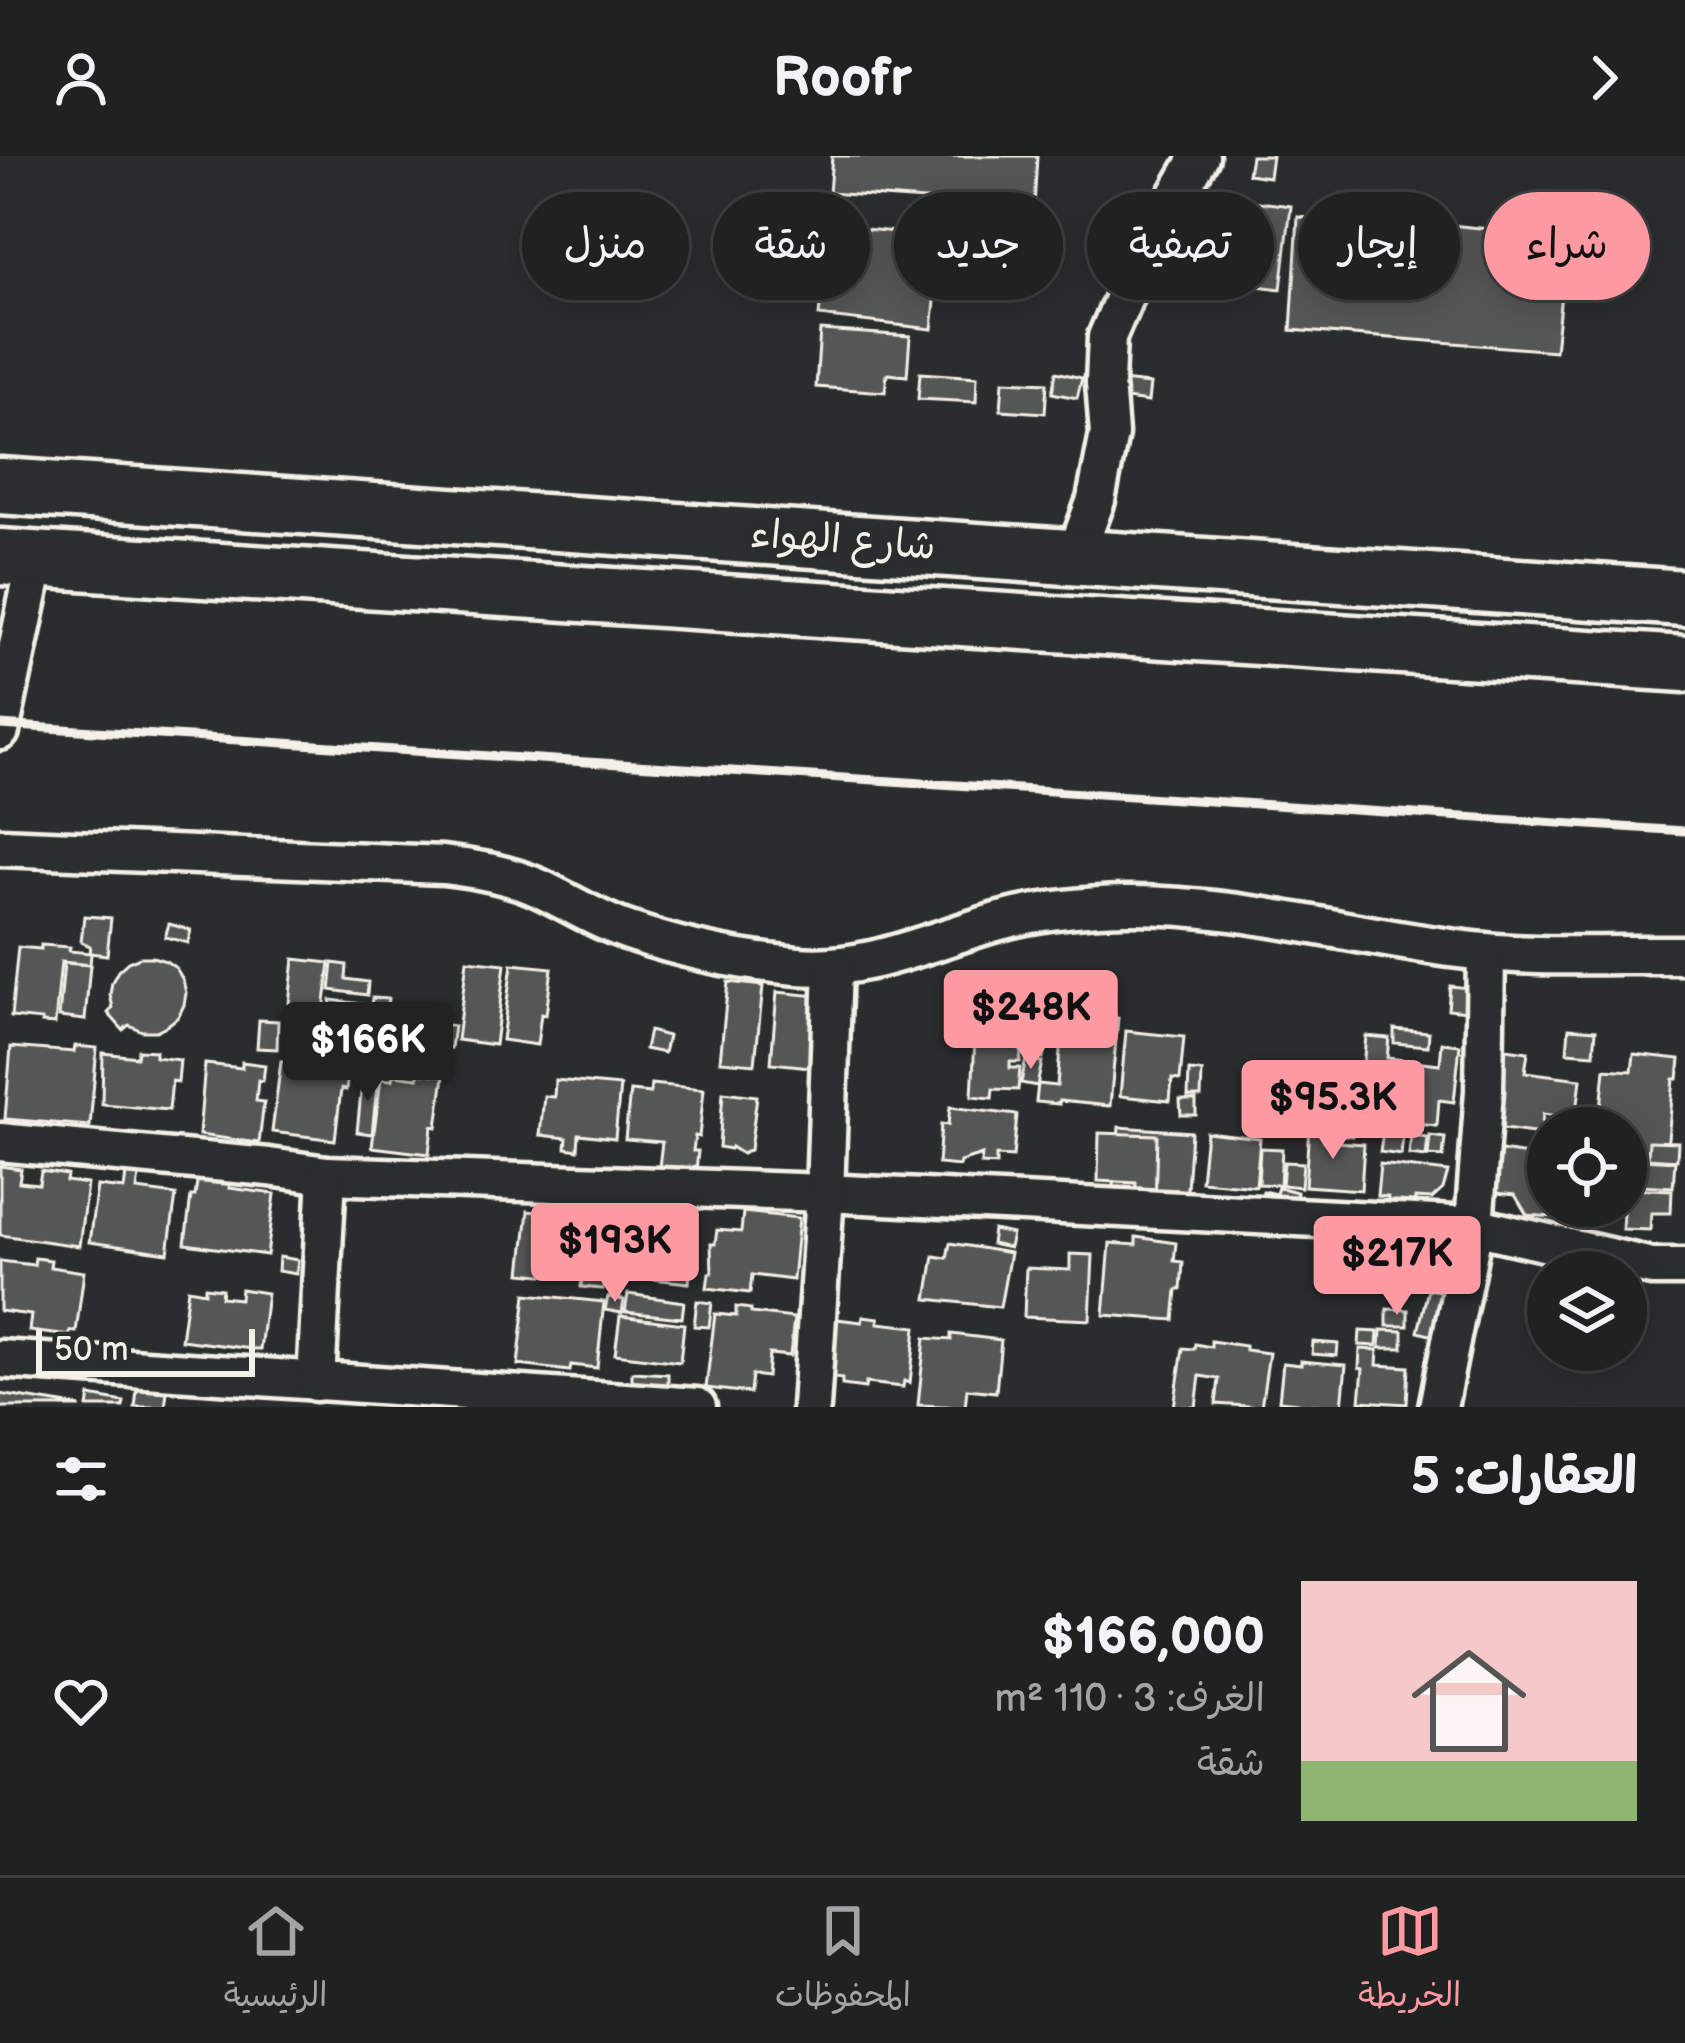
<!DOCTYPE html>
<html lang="ar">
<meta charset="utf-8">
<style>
:root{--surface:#202222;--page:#2d2f2f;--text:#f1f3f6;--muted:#a2a4a5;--line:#3d3f40;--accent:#ff9aa2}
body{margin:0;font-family:"Balsamiq Sans","Playpen Sans Arabic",sans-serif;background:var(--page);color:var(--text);direction:rtl;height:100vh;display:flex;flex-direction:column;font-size:45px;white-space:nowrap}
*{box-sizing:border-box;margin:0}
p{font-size:39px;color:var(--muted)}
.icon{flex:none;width:66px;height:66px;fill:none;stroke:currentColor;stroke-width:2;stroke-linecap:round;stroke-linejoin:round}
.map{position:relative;height:1251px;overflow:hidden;direction:ltr}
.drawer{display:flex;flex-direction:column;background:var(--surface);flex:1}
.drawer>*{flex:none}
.hud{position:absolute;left:36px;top:36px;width:1614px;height:108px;direction:rtl;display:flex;gap:24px}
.buttons{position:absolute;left:1527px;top:951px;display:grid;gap:24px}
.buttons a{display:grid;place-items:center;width:120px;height:120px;border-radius:50%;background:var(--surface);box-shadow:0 6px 30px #0003,0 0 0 3px var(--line);font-size:60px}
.scale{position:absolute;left:36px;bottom:30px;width:219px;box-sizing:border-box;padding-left:12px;border:6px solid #f4f1e8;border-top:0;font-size:33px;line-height:42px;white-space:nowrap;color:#f4f1e8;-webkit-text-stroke:9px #2a2d2e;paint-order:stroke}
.price{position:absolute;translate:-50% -102px;padding:0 27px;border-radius:12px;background:var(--accent);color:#111;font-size:39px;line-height:78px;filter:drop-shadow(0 3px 6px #0008)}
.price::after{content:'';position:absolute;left:50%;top:72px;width:36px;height:27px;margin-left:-18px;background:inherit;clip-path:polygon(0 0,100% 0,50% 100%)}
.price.active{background:#222;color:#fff}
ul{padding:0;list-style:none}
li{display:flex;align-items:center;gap:36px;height:300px;padding:0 48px}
li span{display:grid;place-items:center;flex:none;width:336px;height:240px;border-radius:0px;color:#555}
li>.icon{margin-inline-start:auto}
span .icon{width:144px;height:144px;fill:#fffc;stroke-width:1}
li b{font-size:51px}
h2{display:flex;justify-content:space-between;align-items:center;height:144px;padding:0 48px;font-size:51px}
.tag{padding:0 42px;border-radius:54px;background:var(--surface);box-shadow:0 6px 30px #0003,0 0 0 3px var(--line);font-size:42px;line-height:108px}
.tag.active{background:var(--accent);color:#111}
header{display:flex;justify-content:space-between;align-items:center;height:156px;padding:0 48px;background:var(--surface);font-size:54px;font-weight:800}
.tab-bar{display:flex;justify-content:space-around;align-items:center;height:168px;border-top:3px solid var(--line);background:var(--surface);font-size:33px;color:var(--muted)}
.tab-bar a{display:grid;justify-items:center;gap:6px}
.tab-bar .active{color:var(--accent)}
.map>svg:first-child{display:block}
</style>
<header><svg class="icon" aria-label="forward" viewBox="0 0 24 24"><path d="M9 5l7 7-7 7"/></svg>Roofr<svg class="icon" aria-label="person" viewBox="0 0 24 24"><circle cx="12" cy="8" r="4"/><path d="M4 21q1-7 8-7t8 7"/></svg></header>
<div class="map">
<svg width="1685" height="1251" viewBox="0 0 1685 1251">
<rect width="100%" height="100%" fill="#2a2d2e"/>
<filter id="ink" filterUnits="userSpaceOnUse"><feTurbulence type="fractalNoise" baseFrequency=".00833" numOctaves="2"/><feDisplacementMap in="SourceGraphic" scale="24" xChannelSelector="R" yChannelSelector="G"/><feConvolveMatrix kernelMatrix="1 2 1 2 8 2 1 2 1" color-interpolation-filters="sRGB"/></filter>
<g filter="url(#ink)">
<g fill="#555756" stroke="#f4f1e8" stroke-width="3">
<path d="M832 0H1037L1034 52 829 37Z"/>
<path d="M1251 0H1272L1269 21 1248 18Z"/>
<path d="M1341 38 1433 47 1431 67 1567 81 1555 195 1291 174 1298 61 1338 65Z"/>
<path d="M1218 41 1291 50 1281 133 1209 124Z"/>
<path d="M828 69 942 81 932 173 819 160Z"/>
<path d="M760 107 779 110 776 137 756 134Z"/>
<path d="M820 174 910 180 907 220 887 218 885 236 816 231Z"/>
<path d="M1056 216 1082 222 1077 242 1052 237Z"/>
<path d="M920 217 977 221 976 246 918 243Z"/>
<path d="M1003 225 1047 227 1045 257 1001 254Z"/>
<path d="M1121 225 1150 228 1148 246 1119 242Z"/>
<path d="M84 760 111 762 107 799 89 797 90 790 81 786Z"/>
<path d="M169 768 191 774 188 787 165 781Z"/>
<path d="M41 789 70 791 69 795 91 797 90 809 61 806 55 868 42 867V864L11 861 18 791 41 793Z"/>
<path d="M140 801H153L166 805 176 812 183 824 186 837 184 849 178 861 168 869 156 875H142L129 869 123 874 108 857 113 852 110 839 112 826 118 815 128 806Z"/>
<path d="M294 803 330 807 321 878 286 874Z"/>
<path d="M467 804 505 808 495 889 457 884Z"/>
<path d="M64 807 90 809 85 864 59 861Z"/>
<path d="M333 807 347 809 346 823 368 826 367 839 330 834Z"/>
<path d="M512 808 552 812 546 859 541 858 537 889 502 884Z"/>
<path d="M728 826 763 830 755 908 720 905Z"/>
<path d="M1450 830 1470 832 1468 855 1448 853Z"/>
<path d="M777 836 818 840 811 911 771 907Z"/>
<path d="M372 842 388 843 386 857 407 860 405 877 368 872Z"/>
<path d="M331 844 363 848 358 885 326 882Z"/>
<path d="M987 849 999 850V863L1023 865 1020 906H1010V912H1020L1018 934 993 933 992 942 972 940 975 883 985 884V872L992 873V867L986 866Z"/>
<path d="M1048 855 1118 862 1110 950 1059 945V948L1036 946 1038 928 1057 930 1062 870 1047 868Z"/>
<path d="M259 864 278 865 277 893 257 892Z"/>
<path d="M1029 865 1050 869 1043 902 1022 898Z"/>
<path d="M434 867 454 870 451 892 431 890Z"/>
<path d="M1569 872 1596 874 1594 898 1567 896Z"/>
<path d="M1394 873 1429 876 1428 890 1394 887Z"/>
<path d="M649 875 668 880 664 897 645 893Z"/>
<path d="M1126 875 1184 881 1180 924 1172 923 1170 945 1120 940Z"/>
<path d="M1366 880 1389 882 1387 902 1440 908 1442 887 1460 889 1454 946 1439 944 1437 970 1358 962Z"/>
<path d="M391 882 418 885 416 904 388 901Z"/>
<path d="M75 890 97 892 90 970 5 963 11 891 74 896Z"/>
<path d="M1499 892 1528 896 1525 916 1581 923 1575 972H1562L1563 961 1543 958 1541 978 1489 971Z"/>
<path d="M138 894 155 895V901L180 904 178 926 172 925 169 954 102 948 103 897 137 901Z"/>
<path d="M1634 898 1680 903 1678 923H1674L1665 1012 1626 1007V972H1599L1605 913 1632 915Z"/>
<path d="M1026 902 1042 906 1037 930 1021 927Z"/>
<path d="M281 905 328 911V916L348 919 346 934 341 933 335 984 272 976Z"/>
<path d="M242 906 265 909 263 925 258 924 256 945 264 946 259 987 199 979 205 908 242 912Z"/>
<path d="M1189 915 1202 916 1201 941H1188Z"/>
<path d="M418 917 444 920 437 971 432 970 429 998 372 991 381 923 392 924 393 919 418 922Z"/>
<path d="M363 918 378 920 372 978 357 976Z"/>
<path d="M555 924 620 930 615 982 579 978 578 994 566 992 567 982 540 979 544 940 554 941Z"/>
<path d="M651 928 704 933 699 981 695 980 693 995H698L696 1015 659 1011 662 986 625 983 630 935 650 937Z"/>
<path d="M723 936 757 940 750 994 742 998 731 991 730 993 719 991Z"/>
<path d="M1356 937 1376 942 1370 968 1337 961 1341 939 1355 942Z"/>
<path d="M1180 944H1196V959H1181Z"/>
<path d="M950 951 1017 959 1013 1001 996 1000V1009L981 1008 982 999 960 1006 959 1010 938 1008 941 968 948 969Z"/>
<path d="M1330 964 1354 968 1352 980 1328 977Z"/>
<path d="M1309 970H1325L1324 985 1364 988 1361 1034 1305 1030Z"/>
<path d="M1119 971 1191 976 1186 1047 1113 1041Z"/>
<path d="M1206 976 1260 982 1256 1030 1201 1025Z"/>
<path d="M1099 977 1157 979 1155 1050 1135 1049 1136 1027 1098 1025Z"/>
<path d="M1383 977 1403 980 1401 999 1380 996Z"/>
<path d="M1411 980 1428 982 1426 1001 1409 999Z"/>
<path d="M1430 980 1445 982 1443 1001 1428 1000Z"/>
<path d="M1649 985 1678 986 1677 1004 1648 1002Z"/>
<path d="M1537 989 1548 991V1050H1582L1581 1059 1567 1058V1062L1527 1059 1515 1039 1496 1037 1501 995 1535 1000Z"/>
<path d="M1260 992 1282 993 1280 1029 1258 1028Z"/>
<path d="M1626 1002 1675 1005 1673 1031 1626 1028Z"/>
<path d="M1284 1006 1303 1007 1301 1031 1282 1029Z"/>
<path d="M1380 1008 1448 1016 1443 1033 1432 1043 1415 1042 1414 1053 1387 1050 1388 1041 1377 1040Z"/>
<path d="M0 1010 21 1013 19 1026 39 1028 41 1015 67 1019 66 1025 87 1028 79 1090 0 1079Z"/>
<path d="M127 1011 140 1013 137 1034 176 1039 168 1097 89 1086 97 1030 124 1033Z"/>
<path d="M198 1020 231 1024 229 1032 275 1038 267 1099 185 1088 191 1040H195Z"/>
<path d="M1278 1031 1297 1036 1293 1056 1260 1049 1263 1035 1276 1038Z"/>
<path d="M1626 1032 1672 1034 1671 1057H1651L1650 1074 1622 1073 1623 1056H1603V1050H1626Z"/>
<path d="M545 1048 565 1051 564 1057 589 1060 588 1069 600 1070 601 1061 611 1062 603 1133 581 1131 582 1123 521 1117 528 1055 544 1057Z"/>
<path d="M743 1056 799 1062 793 1124 752 1119 750 1137 707 1132 709 1117H712L711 1088H715L717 1074 741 1076Z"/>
<path d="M647 1057 695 1063 689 1127 616 1119 621 1077Z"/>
<path d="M993 1074 1012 1078 1009 1092 991 1088Z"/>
<path d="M1136 1081 1176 1087 1174 1105 1183 1106 1181 1134H1177L1174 1164 1104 1159 1110 1087 1136 1089Z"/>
<path d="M950 1087 1010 1097 1000 1151 927 1143 934 1100 947 1102Z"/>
<path d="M1070 1098 1093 1099 1090 1164 1024 1161 1026 1112 1070 1114Z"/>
<path d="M1433 1099 1456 1100 1457 1120H1433Z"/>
<path d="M1361 1100 1385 1102 1383 1128 1360 1126Z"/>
<path d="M279 1101 298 1104 296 1118 278 1115Z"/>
<path d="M35 1102 51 1104 50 1111 84 1116 76 1176 70 1175V1180L29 1175 31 1159 0 1155V1105L34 1109Z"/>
<path d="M205 1131 222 1133 221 1141 240 1143 241 1133 267 1137 260 1194 181 1184 188 1133 205 1136Z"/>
<path d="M1428 1133 1448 1137 1437 1181 1418 1176Z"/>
<path d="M526 1138 604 1146 597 1212 571 1209 570 1215 518 1209Z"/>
<path d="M628 1138 684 1146 682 1162 625 1156Z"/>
<path d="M608 1141 624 1144 622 1157 605 1154Z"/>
<path d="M697 1145 712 1147 709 1171 694 1170Z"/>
<path d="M736 1151 751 1153V1157L794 1162 790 1200 769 1198 767 1221 752 1219 750 1237 706 1232 715 1158 736 1160Z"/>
<path d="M1387 1153 1408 1154V1170H1387Z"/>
<path d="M620 1160 684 1168 680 1206 615 1198Z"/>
<path d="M863 1160 879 1162 878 1167 916 1171 910 1227 904 1225 903 1231 866 1227 865 1232 842 1229V1223L821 1220 828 1162 862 1166Z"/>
<path d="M1381 1174 1403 1175V1192H1380Z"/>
<path d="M1360 1175 1378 1176 1377 1190 1359 1189Z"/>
<path d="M951 1178 1001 1184 996 1236 967 1233 965 1251 918 1249 925 1182 951 1184Z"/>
<path d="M1211 1185 1245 1190V1194L1269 1197 1261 1251 1216 1248 1219 1223 1200 1220 1196 1251H1174L1183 1192 1194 1193 1195 1188 1211 1191Z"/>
<path d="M1313 1186 1338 1188 1337 1200 1312 1198Z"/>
<path d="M1360 1193 1378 1194 1377 1209 1409 1211 1407 1248 1360 1245 1363 1213 1359 1212Z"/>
<path d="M1301 1205 1346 1209 1342 1251 1304 1248V1251H1297L1298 1247 1279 1245 1283 1207 1301 1209Z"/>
<path d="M632 1216 668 1218V1233L632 1232Z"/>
<path d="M137 1234 167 1236 165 1251H135Z"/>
<path d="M0 1238 81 1251H0Z"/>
<path d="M90 1240 124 1246 123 1251H88Z"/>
</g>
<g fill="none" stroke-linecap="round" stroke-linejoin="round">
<defs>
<g id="minor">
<path d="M1075 400 1096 344 1109 278 1105 227 1107 181 1140 104 1200 0"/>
<path d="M0 575 36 404"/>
<path d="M0 691 443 709C476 713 508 718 539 732 569 746 598 765 629 775 682 793 742 806 798 810 868 816 934 783 1000 765 1041 754 1083 750 1126 749 1238 748 1347 779 1458 793 1533 803 1610 798 1685 799"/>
<path d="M0 986 269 1011 327 1019 825 1037 1474 1070 1652 1111H1685"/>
<path d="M0 1203 697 1251"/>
<path d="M316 1226 327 1019"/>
<path d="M811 1251 825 1037 833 811"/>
<path d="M1438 1251 1474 1070 1484 935 1486 796"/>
</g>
<g id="highway">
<path d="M0 330 1685 442"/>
<path d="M0 401 1685 508"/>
</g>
</defs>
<use href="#minor" stroke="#f4f1e8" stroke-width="45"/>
<use href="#highway" stroke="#f4f1e8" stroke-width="63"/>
<use href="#minor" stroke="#2a2d2e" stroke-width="36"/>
<use href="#highway" stroke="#2a2d2e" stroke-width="54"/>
<path stroke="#f4f1e8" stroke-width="9" d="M0 569 1685 675"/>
</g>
</g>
<g text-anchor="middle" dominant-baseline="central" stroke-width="10" stroke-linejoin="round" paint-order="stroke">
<g font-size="39" fill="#f4f1e8" stroke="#2a2d2e">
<text transform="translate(843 385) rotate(4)">شارع الهواء</text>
</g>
</g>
</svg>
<div class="buttons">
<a><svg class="icon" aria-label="locate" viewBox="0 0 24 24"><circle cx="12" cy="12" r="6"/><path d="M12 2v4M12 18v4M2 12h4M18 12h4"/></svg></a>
<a><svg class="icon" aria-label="layers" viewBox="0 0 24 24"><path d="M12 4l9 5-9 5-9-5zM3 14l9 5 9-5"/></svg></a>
</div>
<div class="scale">50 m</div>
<b class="price" style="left:1031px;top:916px">$248K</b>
<b class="price active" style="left:368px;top:948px">$166K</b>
<b class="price" style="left:1333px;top:1006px">$95.3K</b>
<b class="price" style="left:615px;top:1149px">$193K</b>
<b class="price" style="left:1397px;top:1162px">$217K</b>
<div class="hud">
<a class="tag active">شراء</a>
<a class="tag">إيجار</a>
<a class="tag">تصفية</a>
<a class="tag">جديد</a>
<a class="tag">شقة</a>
<a class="tag">منزل</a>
</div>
</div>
<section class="drawer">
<h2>العقارات: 5<svg class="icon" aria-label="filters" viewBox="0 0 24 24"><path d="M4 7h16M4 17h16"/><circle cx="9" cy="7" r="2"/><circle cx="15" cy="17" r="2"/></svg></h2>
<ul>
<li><span style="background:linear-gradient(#f6c9c9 75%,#8fb573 0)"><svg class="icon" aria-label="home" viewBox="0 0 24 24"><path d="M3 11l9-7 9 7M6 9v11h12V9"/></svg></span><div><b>$166,000</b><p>الغرف: 3 · 110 m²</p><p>شقة</p></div><svg class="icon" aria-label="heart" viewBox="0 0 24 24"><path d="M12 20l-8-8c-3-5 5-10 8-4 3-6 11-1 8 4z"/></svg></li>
</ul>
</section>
<nav class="tab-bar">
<a class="active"><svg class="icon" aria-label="map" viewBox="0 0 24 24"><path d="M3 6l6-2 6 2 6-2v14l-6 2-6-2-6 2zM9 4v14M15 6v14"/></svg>الخريطة</a>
<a><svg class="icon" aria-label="saved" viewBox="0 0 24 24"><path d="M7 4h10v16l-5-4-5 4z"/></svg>المحفوظات</a>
<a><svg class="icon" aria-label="home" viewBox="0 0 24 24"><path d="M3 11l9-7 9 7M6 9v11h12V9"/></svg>الرئيسية</a>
</nav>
